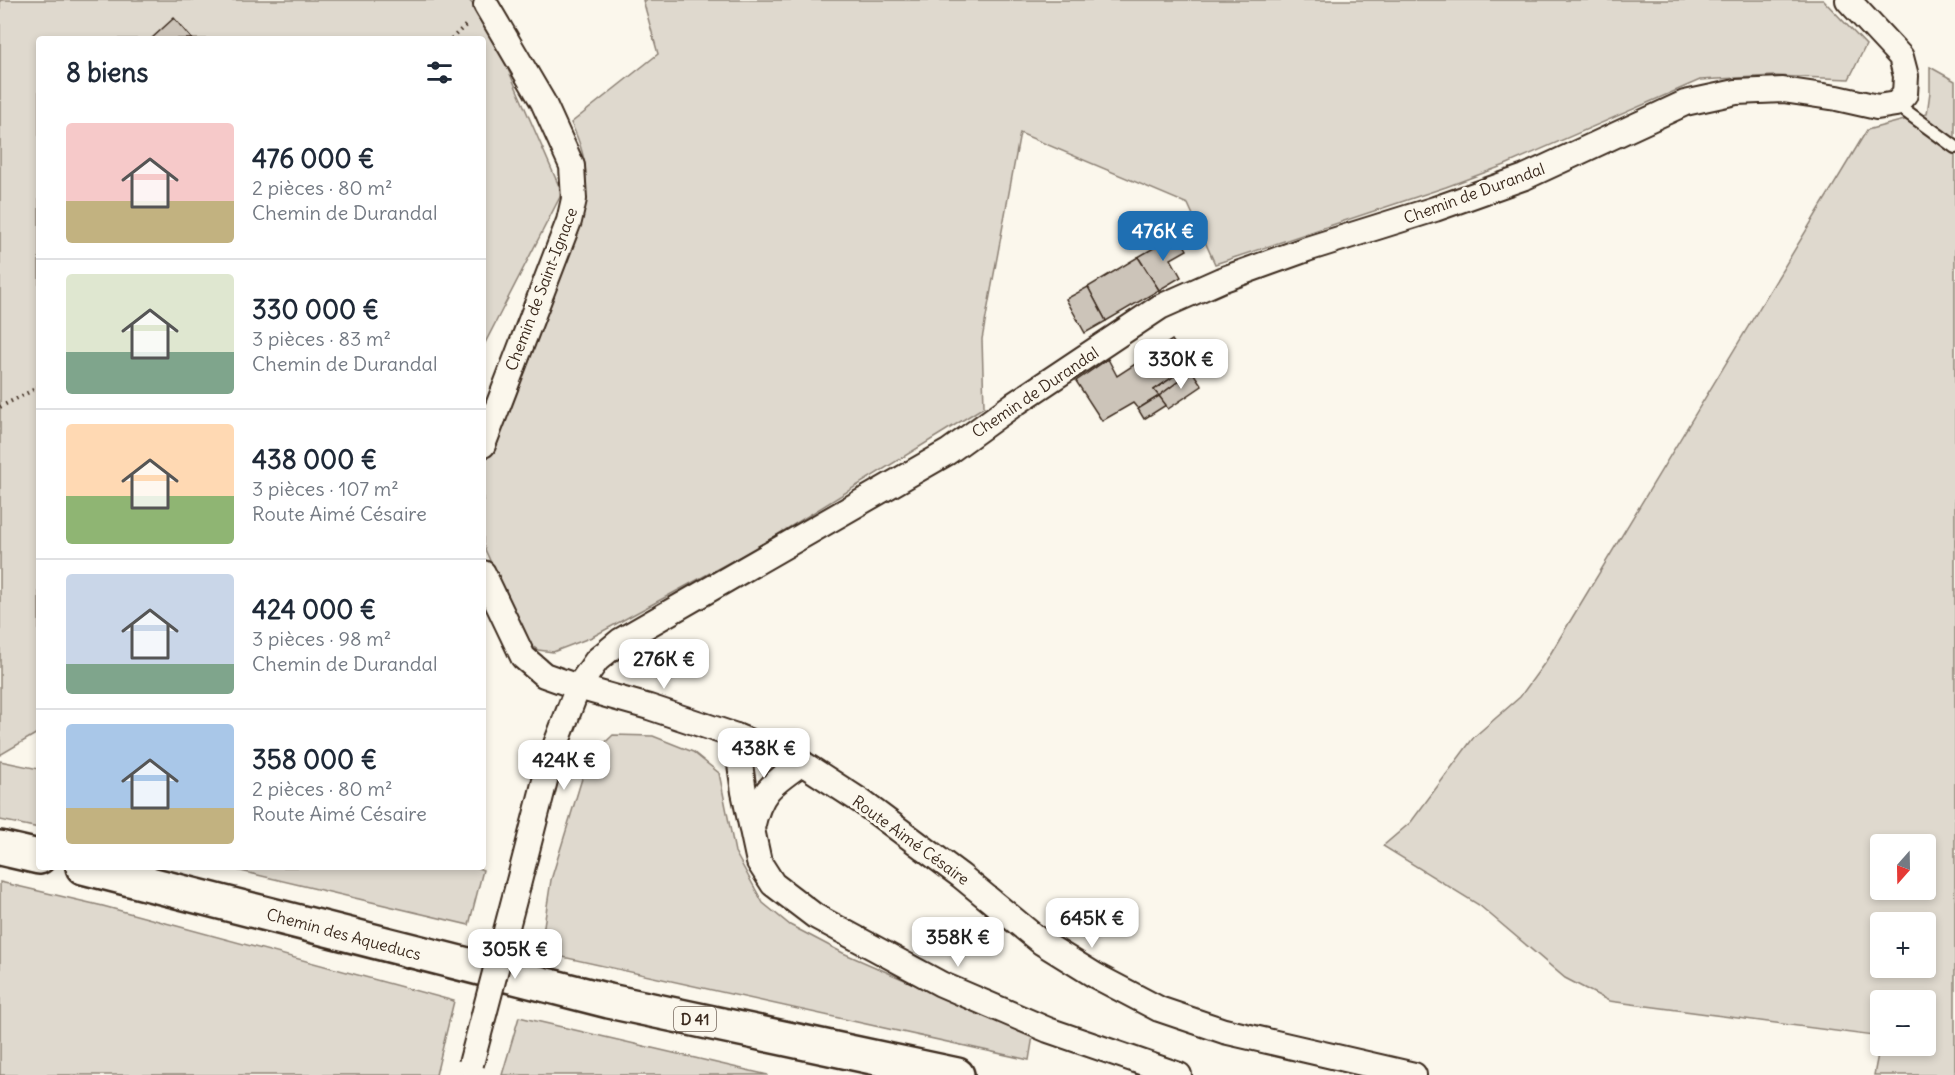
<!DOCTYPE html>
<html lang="fr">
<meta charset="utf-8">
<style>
:root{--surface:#fff;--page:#f2f2f3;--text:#1f2937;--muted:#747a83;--line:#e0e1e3;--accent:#1f6fb2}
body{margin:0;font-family:Delius,sans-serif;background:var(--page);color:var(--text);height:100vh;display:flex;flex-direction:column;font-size:22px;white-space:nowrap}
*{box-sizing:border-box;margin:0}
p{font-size:20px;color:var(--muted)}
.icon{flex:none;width:33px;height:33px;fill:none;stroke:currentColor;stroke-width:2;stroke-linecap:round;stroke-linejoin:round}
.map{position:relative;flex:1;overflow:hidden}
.panel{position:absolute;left:36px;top:36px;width:450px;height:834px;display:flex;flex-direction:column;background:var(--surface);border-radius:6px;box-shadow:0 3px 9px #0003}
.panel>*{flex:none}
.needle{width:39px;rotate:200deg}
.controls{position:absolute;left:1870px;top:834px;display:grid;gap:12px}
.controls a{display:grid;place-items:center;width:66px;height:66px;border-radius:6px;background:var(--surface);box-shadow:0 3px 9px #0003;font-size:30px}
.price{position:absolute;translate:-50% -51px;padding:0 14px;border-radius:12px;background:#fff;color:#222;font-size:20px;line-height:39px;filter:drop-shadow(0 2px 3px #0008)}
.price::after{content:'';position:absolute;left:50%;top:36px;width:18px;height:14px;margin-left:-9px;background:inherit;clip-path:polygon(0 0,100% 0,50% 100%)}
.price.on{background:var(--accent);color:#fff}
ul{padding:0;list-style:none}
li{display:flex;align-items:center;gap:18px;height:150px;padding:0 30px}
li+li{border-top:2px solid var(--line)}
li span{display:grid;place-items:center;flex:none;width:168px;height:120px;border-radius:6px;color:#555}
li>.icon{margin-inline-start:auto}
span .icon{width:72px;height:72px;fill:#fffc;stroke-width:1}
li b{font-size:26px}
h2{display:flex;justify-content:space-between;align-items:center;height:72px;padding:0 30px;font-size:26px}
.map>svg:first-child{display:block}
</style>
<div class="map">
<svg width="1955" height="1075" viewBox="0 0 1955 1075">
<rect width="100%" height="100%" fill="#fbf7ec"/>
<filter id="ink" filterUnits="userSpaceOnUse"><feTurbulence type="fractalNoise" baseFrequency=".0167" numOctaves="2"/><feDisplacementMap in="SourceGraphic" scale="12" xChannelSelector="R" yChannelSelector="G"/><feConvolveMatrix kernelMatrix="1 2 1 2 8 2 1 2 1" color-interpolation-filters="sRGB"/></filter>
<g filter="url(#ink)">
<g fill="#dfd9ce" stroke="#8d8276" stroke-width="1.5" fill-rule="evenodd">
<path d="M0 0H469L487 21 562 193 483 347V39H39V732L0 755Z"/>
<path d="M643 0H1823L1866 45 1849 79 1774 76 1700 80 1505 165 1446 187 1215 264 1188 204 1020 133 982 339 984 407 756 548 592 637 553 652 538 650 527 643 483 545V466L575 230C588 186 592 167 571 123L658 54Z"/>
<path d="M1930 67 1955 81V1075H1874L1881 1039V1046H1926V1000H1881V1037L1609 1001 1565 978 1479 905 1383 846 1411 822 1474 737 1520 697 1546 661 1867 130 1927 114 1930 92ZM1881 844H1926V890H1881ZM1881 922H1926V968H1881Z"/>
<path d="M613 735 653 736 693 752 719 773 735 852 763 903 790 925 843 953 1033 1036 1029 1060 540 952 551 880 588 759Z"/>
<path d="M0 761 39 769V828L0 820Z"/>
<path d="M224 867H475L483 870 469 925Z"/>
<path d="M0 882 103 906 454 1001 436 1075H0Z"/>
<path d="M519 1017 768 1075H502Z"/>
</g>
<g fill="#ccc4b9" stroke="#3b2a1e" stroke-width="1.5">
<path d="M174 18 192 39H151Z"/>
<path d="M1178 234 1187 250 1171 259 1181 277 1159 290 1138 257Z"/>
<path d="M1138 257 1159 290 1106 321 1088 287Z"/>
<path d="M1088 287 1106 321 1085 333 1066 299Z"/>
<path d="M1172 340 1189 366 1154 390 1159 396 1138 409 1133 403 1102 421 1076 381 1108 359 1117 376Z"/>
<path d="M1189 366 1192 371 1159 396 1154 390Z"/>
<path d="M1192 371 1202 386 1168 409 1159 396Z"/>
<path d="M1159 396 1166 405 1144 419 1138 409Z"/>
</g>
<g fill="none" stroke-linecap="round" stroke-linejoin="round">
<defs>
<path id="lane" d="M1896 104 1955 147"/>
<g id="street">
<path d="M483 445 569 221 574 199 572 166 543 102 486 5"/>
<path d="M483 573 523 657 544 675 578 687 649 707 736 736 802 763 862 802 961 876 1041 942 1096 976 1159 1009 1224 1031 1414 1075"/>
<path d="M736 736 744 792 759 862 773 884 815 916 941 984 1048 1030 1179 1075"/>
<path d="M752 828C760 791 772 784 802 763"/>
<path d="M518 885 551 757 578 687 597 660 620 641 948 452 1013 405 1160 307 1221 280 1307 249 1435 209 1525 177 1685 103 1736 92 1783 90 1837 98 1877 107 1896 104 1905 94 1906 76 1901 57 1848 0"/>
</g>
<g id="primary">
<path d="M0 848 39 857"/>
<path d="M83 867 609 1001 957 1075"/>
</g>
</defs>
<use href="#lane" stroke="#3b2a1e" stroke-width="16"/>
<use href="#street" stroke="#3b2a1e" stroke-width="28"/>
<use href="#primary" stroke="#3b2a1e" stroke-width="38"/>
<g stroke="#3b2a1e" stroke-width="4" stroke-dasharray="1.5 4.5" stroke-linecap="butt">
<path d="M451 39 466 25"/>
<path d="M0 407 39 387"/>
</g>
<use href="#lane" stroke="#fbf7ec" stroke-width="12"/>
<use href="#street" stroke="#fbf7ec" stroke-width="24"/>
<use href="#primary" stroke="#fbf7ec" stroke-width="33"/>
<defs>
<path id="street-bridge" d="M471 1064 518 885"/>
</defs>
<use href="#street-bridge" stroke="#3b2a1e" stroke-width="28" stroke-linecap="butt"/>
<use href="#street-bridge" stroke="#fbf7ec" stroke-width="24"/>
</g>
</g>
<g text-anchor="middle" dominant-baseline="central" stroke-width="6" stroke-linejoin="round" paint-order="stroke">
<rect fill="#fbf7ec" stroke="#75685c" stroke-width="1.5" x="674" y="1007" width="42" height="24" rx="4.5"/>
<g font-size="15" font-weight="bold" fill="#3b2a1e">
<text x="695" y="1019">D 41</text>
</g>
<g font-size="16" fill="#3b2a1e" stroke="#fbf7ec">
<text transform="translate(1474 193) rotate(-20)">Chemin de Durandal</text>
<text transform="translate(541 289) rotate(-69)">Chemin de Saint-Ignace</text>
<text transform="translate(1035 392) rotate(-34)">Chemin de Durandal</text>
<text transform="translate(911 840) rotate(36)">Route Aimé Césaire</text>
<text transform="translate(344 934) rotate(15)">Chemin des Aqueducs</text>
</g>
</g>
</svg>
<div class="controls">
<a><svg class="needle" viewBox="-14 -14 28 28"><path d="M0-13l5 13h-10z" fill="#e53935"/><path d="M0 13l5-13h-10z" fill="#747a83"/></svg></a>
<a>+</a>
<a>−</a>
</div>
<b class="price on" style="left:1163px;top:262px">476K €</b>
<b class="price" style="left:1181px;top:390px">330K €</b>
<b class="price" style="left:664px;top:690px">276K €</b>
<b class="price" style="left:764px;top:779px">438K €</b>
<b class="price" style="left:564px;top:791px">424K €</b>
<b class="price" style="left:1092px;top:949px">645K €</b>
<b class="price" style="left:958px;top:968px">358K €</b>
<b class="price" style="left:515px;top:980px">305K €</b>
<section class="panel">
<h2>8 biens<svg class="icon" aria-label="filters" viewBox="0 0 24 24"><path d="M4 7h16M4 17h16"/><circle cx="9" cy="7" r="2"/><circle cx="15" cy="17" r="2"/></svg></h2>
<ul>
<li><span style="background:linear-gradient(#f6c9c9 65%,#c2b280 0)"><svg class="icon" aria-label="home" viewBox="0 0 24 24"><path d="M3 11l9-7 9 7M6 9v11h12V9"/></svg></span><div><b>476 000 €</b><p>2 pièces · 80 m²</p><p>Chemin de Durandal</p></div></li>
<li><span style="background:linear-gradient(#dfe7d0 65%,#7fa58c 0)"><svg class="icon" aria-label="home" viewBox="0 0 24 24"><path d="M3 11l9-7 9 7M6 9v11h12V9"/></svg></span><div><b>330 000 €</b><p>3 pièces · 83 m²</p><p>Chemin de Durandal</p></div></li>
<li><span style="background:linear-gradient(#ffd9b3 60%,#8fb573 0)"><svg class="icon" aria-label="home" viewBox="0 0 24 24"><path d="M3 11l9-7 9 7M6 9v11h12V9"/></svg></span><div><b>438 000 €</b><p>3 pièces · 107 m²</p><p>Route Aimé Césaire</p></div></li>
<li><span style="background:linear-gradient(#c9d6e8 75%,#7fa58c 0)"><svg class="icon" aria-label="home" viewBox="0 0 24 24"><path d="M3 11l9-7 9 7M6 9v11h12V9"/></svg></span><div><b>424 000 €</b><p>3 pièces · 98 m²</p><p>Chemin de Durandal</p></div></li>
<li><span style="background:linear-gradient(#a9c7e8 70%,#c2b280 0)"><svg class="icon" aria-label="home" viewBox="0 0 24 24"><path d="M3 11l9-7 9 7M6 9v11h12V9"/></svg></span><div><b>358 000 €</b><p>2 pièces · 80 m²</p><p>Route Aimé Césaire</p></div></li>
</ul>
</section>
</div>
